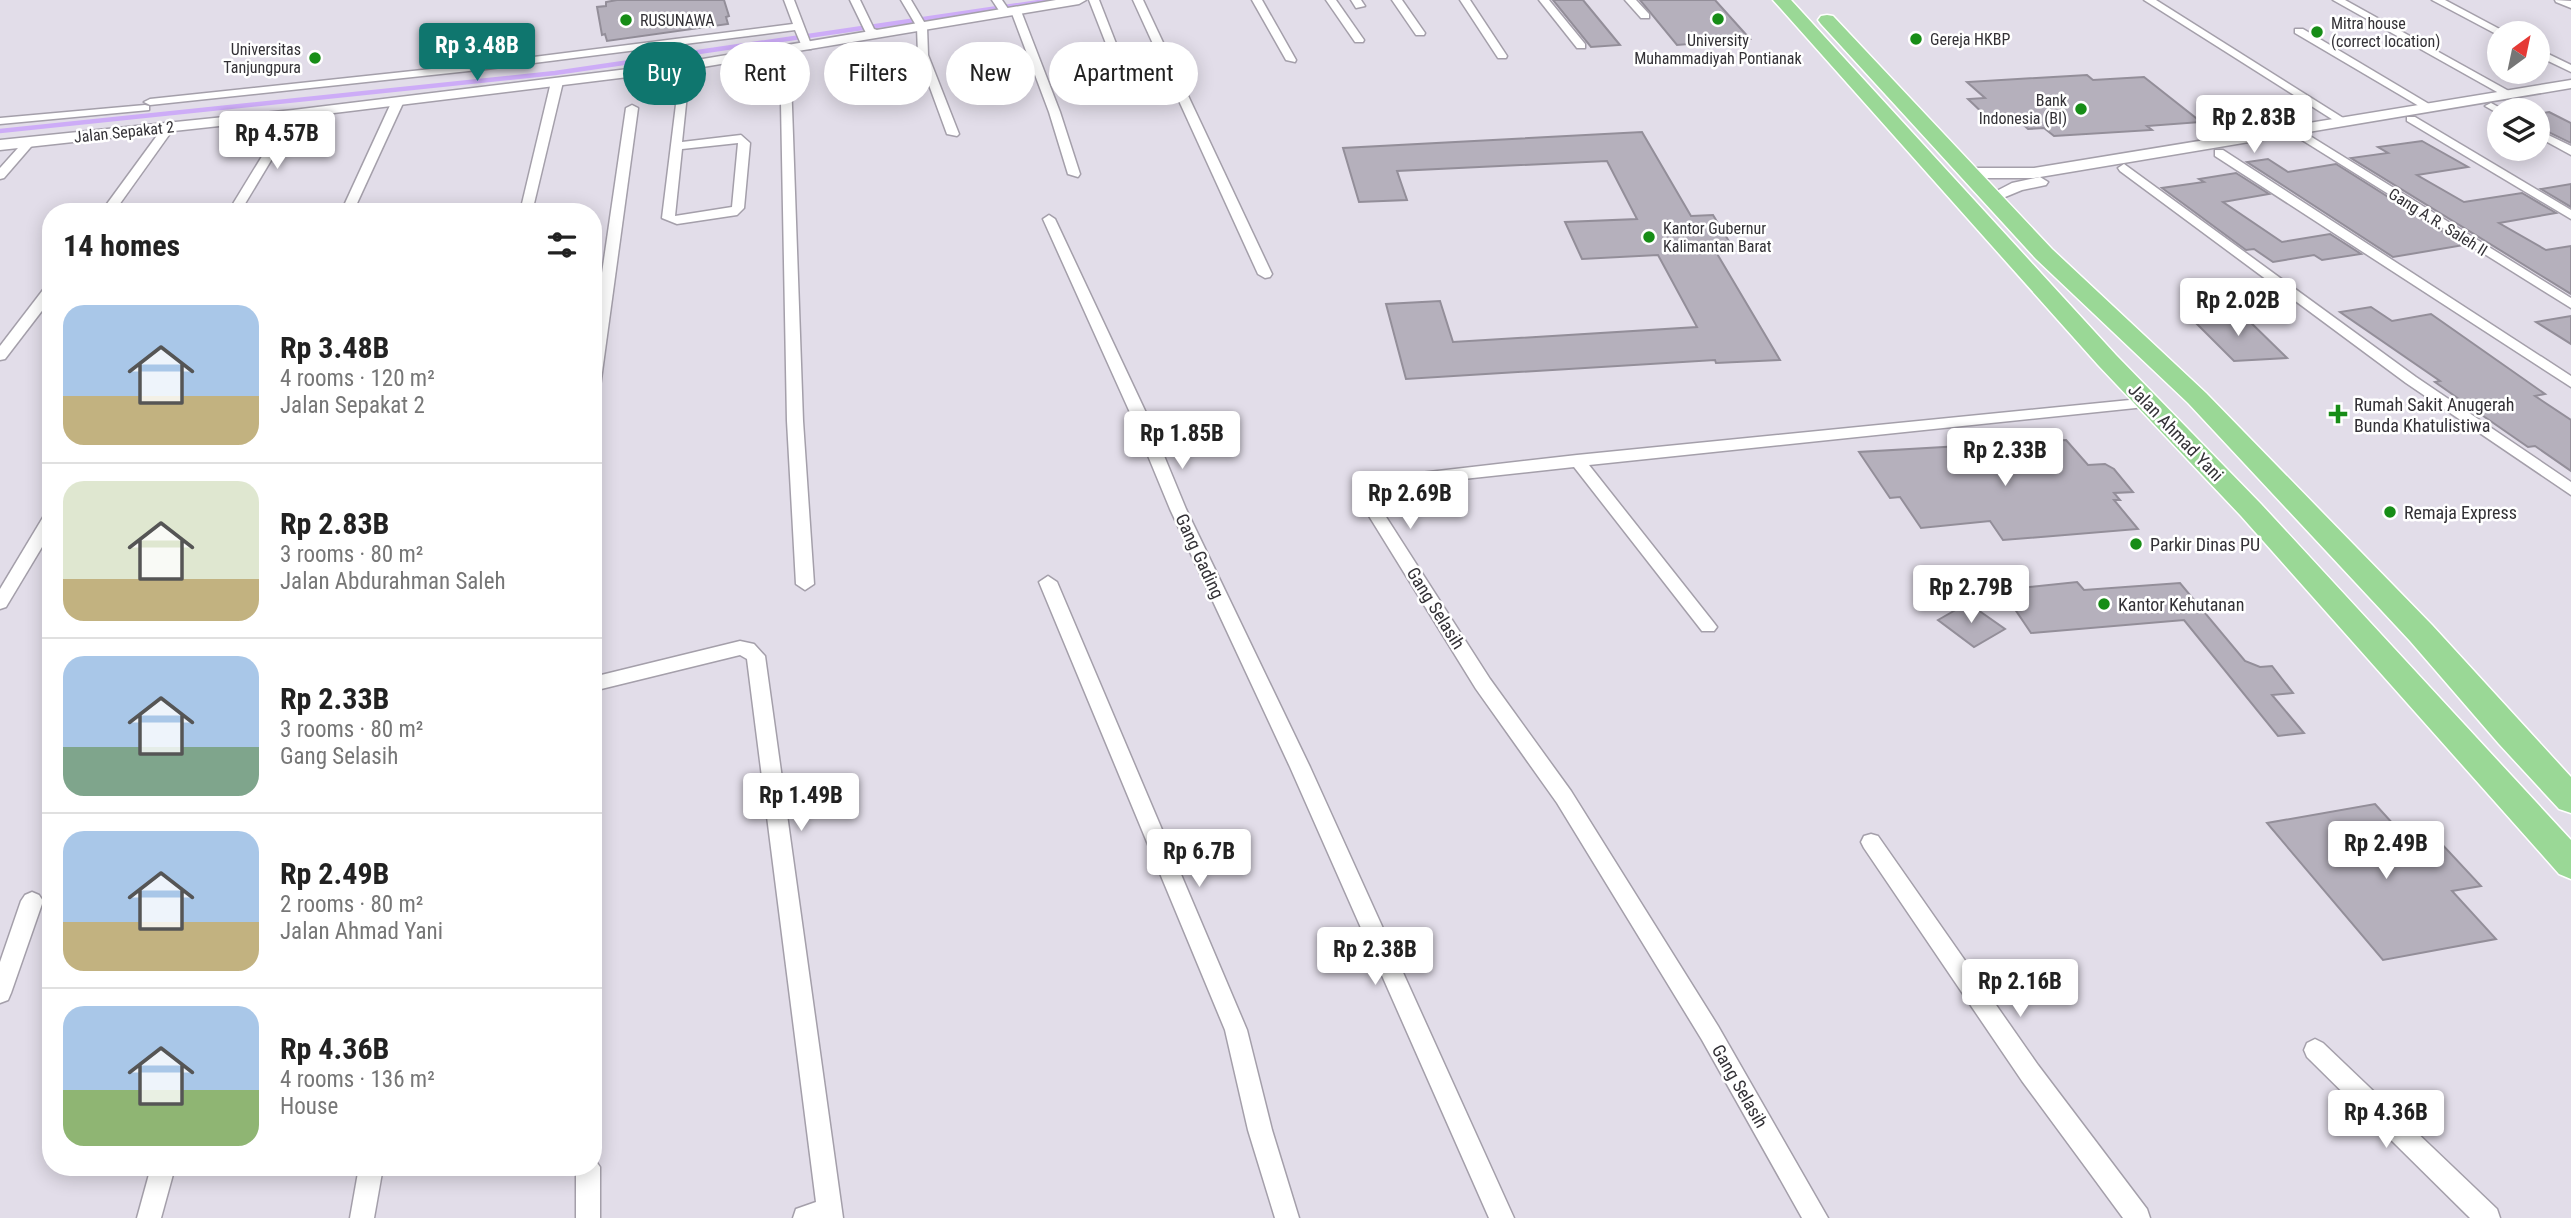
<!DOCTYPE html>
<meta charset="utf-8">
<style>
:root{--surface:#fff;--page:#f2f2f2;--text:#222;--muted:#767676;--line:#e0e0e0;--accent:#0f766e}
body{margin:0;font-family:"Roboto Condensed",sans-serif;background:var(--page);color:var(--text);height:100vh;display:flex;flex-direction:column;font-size:26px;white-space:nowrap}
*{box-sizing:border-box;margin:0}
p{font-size:23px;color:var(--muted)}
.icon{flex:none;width:38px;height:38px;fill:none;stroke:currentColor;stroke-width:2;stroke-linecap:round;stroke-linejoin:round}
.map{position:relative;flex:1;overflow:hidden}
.sheet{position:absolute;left:42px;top:203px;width:560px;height:973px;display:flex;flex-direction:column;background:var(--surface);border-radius:28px;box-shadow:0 4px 18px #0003}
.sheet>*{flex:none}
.top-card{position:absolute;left:623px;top:42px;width:665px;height:63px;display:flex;gap:14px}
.needle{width:46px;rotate:33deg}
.controls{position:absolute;left:2487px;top:21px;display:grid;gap:14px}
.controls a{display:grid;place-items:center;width:63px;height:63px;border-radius:50%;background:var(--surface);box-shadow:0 4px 18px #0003;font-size:35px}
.price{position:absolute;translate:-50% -60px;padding:0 16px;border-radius:7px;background:#fff;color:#222;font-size:23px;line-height:46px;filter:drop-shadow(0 2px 4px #0008)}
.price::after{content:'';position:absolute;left:50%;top:42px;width:21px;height:16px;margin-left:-10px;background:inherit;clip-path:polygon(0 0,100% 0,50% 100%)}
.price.on{background:var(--accent);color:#fff}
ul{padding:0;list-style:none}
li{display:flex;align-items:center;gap:21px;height:175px;padding:0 21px}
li+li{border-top:2px solid var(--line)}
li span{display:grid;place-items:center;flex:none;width:196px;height:140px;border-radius:21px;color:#555}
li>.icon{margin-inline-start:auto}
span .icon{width:84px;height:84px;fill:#fffc;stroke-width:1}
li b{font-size:30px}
h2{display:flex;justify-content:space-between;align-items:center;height:84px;padding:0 21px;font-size:30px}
.chip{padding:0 24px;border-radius:32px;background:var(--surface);box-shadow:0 4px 18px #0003;font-size:24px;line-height:63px}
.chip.on{background:var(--accent);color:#fff}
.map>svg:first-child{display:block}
</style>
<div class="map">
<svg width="2571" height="1218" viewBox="0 0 2571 1218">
<rect width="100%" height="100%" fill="#e2dde9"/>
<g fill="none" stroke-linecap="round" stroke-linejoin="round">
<path stroke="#cdacf7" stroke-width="4.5" d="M0 131 555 73 1053 0"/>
</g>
<g fill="#b5b0bc" stroke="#938e99" stroke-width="2">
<path d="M617 0H724L729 16 726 17 728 24 607 41 605 34 602 35 597 7 606 6V2Z"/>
<path d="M1553 0H1583L1620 45 1591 47Z"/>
<path d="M1640 0H1715L1750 39 1677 45Z"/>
<path d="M2087 75 2093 80 2144 77 2201 122 2147 126 2152 130 2054 136 2044 128 2028 129 2016 118 1990 120 1968 99 1985 98 1967 82Z"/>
<path d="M2549 112 2571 123V143L2538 127V114Z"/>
<path d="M1642 132 1691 216 1713 215 1735 251 1716 252 1780 360 1716 363 1715 360 1406 379 1386 304 1440 301 1453 342 1697 327 1658 255 1582 259 1565 222 1637 219 1607 161 1397 171 1407 200 1359 202 1343 148Z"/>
<path d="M2422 141 2468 167 2417 175 2464 202 2522 193 2556 213 2499 223 2546 250 2571 246V294L2351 158 2388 153 2378 147Z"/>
<path d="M2268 159 2288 172 2336 164 2464 245 2393 257 2247 162Z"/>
<path d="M2236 173 2269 194 2223 202 2282 242 2330 234 2361 254 2322 260 2314 255 2273 262 2254 249 2246 250 2162 188 2204 182 2199 179Z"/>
<path d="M2571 184V207L2541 189Z"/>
<path d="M2371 307 2392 321 2431 314 2545 394 2535 396 2571 420V471L2535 446 2528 447 2476 411 2435 382 2440 381 2340 312Z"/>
<path d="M2242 314 2287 358 2234 361 2190 317Z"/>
<path d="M2571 316V344L2536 322Z"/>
<path d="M2066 440 2088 465 2105 464 2114 469 2133 492 2114 493 2120 500H2114L2138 529 2003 540 1990 521 1921 528 1900 497 1890 498 1859 452Z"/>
<path d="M2077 582 2084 590 2180 583 2245 661 2260 667 2272 666 2293 693 2272 695 2304 733 2278 736 2184 620 2031 633 2002 590Z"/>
<path d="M1968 603 2005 629 1974 647 1938 620Z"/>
<path d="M2375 804 2412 845 2439 841 2481 886 2452 891 2496 939 2383 960 2267 823Z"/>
</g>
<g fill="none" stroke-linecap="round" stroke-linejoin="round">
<defs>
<g id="minor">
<path d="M784 0H794L812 47 811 49H803L795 30 478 70 150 105 144 102 150 99 478 64 793 24Z"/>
<path d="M850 0H860L874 29 883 32V36L866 33Z"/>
<path d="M901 0H911L927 27 928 55 959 134 957 136 947 134 918 55 917 27Z"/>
<path d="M992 0H1002L1011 13 1010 15H1002Z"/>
<path d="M1089 0H1099L1124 64 1123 66 1114 64Z"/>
<path d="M1133 0H1143L1272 274 1270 277 1265 278 1258 274Z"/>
<path d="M1252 0H1262L1296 60 1295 62 1286 60Z"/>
<path d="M1326 0H1336L1364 40 1363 42H1355Z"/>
<path d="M1351 0H1361L1365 6 1356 8Z"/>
<path d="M1392 0H1402L1425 33 1424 35H1416Z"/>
<path d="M1460 0H1470L1507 56 1506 58H1498Z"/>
<path d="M1539 0H1549L1585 44V48H1577Z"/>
<path d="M1625 0H1636L1649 14V18H1641Z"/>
<path d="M2144 0H2156L2348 121 2338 123Z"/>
<path d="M2333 0H2345L2516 95 2506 97Z"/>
<path d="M2432 0H2445L2507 33 2498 35Z"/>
<path d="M2555 0 2571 1V8L2556 2Z"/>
<path d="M1016 8 1021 11 1060 112 1080 174 1078 177 1068 174 1049 112 1011 11Z"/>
<path d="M2295 29H2303L2434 107 2424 109 2295 33Z"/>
<path d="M785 47 790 50 803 421 814 584 805 590 796 584 787 421 780 50Z"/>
<path d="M2538 49 2571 65V72L2538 56Z"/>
<path d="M681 64 690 66 682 142 741 135 750 143 744 208 737 215 677 224 662 218ZM738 143 732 207 675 216 682 149Z"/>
<path d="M557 79 563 82 532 212H520L551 82Z"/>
<path d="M398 98 404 101 353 212H341L392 101Z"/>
<path d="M2491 103 2504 110H2499V114L2485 106Z"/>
<path d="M145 105 149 106V110L0 124V118Z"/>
<path d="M632 105 638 108 600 387 593 391V335L626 108Z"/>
<path d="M289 112 299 114 240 212H228Z"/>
<path d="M2407 117H2415L2571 210V219L2407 121Z"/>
<path d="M164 126 174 128 114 212H101Z"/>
<path d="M2538 130 2571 146V155L2538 137Z"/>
<path d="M2302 136H2310L2571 298V308L2302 140Z"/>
<path d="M26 139 36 141 4 178 0 179V168Z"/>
<path d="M2215 150H2223L2571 376V387L2215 156Z"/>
<path d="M2124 164 2416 377 2571 482V495L2406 383 2120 171 2118 168Z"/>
<path d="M1049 215 1055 219 1148 417 1186 509 1310 767 1514 1218H1489L1290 767 1170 509 1132 417 1043 219Z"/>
<path d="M51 285V299L5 359 0 360V346L46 286Z"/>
<path d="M2150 398 2157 403 2155 406 1589 465 1714 623 1717 627 1714 631H1702L1574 467 1380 488 1374 491 1372 495 1490 679 1571 791 1718 1026 1828 1218H1802L1702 1040 1557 803 1476 689 1356 495 1361 484 1377 478 1577 455Z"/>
<path d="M51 513V532L6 607 0 609V589L45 514Z"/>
<path d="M1048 576 1057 582 1247 1030 1272 1130 1299 1218H1275L1248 1130 1225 1030 1039 582Z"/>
<path d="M740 641 754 644 765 656 843 1218H793L796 1209 816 1202 747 659 740 655 593 691V677Z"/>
<path d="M1871 834 1878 836 2038 1065 2147 1209 2150 1218H2123L2022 1081 1864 848 1861 842 1864 836Z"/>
<path d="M32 892 39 895 43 901 11 993 8 1000 0 1003V962L21 901 25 895Z"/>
<path d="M2315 1039 2323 1043 2497 1209 2500 1218H2470L2307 1057 2304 1050 2307 1043Z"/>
<path d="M593 1157 600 1167V1218H576V1167H593Z"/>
<path d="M151 1167H175L161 1218H137Z"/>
<path d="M359 1167H383L374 1218H350Z"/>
</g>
<g id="tertiary">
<path d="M1056 0H1086L1079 4 685 70 293 118 0 150V140L293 110 685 62Z"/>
<path d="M2571 80V88L2034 178H1971L1963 173 1971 168H2034Z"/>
<path d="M2040 177 2048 182 2046 185 2022 190 1993 202 1985 197 2012 183Z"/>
</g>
<g id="trunk">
<path d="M1773 0H1791L2116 355 2261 504 2571 840V879L2559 874 2241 516 2098 365Z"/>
<path d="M1827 15 1833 16 2052 249 2206 393 2432 625 2571 777V813L2559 809 2499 744 2410 641 2188 403 2036 259 1821 24 1818 20 1821 16Z"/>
</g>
</defs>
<use href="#minor" stroke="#a49faa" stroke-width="3"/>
<use href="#tertiary" stroke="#a49faa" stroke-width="3"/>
<use href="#trunk" stroke="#fff" stroke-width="3"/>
<use href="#minor" fill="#fff" fill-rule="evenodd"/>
<use href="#tertiary" fill="#fff" fill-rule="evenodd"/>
<use href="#trunk" fill="#9ad896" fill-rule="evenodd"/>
</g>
<g fill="#178d17" stroke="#fff" stroke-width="2.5">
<circle cx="1718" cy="19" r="7"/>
<circle cx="626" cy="20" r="7"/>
<circle cx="2317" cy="32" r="7"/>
<circle cx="1916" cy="39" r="7"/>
<circle cx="315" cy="58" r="7"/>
<circle cx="2081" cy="109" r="7"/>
<circle cx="1649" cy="237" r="7"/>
<path d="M2334.5 403.5h7v7h7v7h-7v7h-7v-7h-7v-7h7z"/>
<circle cx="2390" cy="512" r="7"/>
<circle cx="2136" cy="544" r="7"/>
<circle cx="2104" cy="604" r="7"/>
</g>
<g text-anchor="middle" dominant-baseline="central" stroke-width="5" stroke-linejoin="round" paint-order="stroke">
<g font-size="16" fill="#333136" stroke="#fff" text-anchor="start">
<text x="640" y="20">RUSUNAWA</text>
<text x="2331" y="23">Mitra house<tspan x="2331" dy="18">(correct location)</tspan></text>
<text x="1930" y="39">Gereja HKBP</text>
<text x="1718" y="40" text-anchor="middle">University<tspan x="1718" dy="18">Muhammadiyah Pontianak</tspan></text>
<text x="301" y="49" text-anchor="end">Universitas<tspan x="301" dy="18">Tanjungpura</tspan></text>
<text x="2067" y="100" text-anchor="end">Bank<tspan x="2067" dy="18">Indonesia (BI)</tspan></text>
<text x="1663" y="228">Kantor Gubernur<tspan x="1663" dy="18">Kalimantan Barat</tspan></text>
</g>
<g font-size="16" fill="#333136" stroke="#fff">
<text transform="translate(124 132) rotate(-6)">Jalan Sepakat 2</text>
<text transform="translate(2438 222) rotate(32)">Gang A.R. Saleh II</text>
</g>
<g font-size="18" fill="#333136" stroke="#fff" text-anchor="start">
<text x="2354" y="404">Rumah Sakit Anugerah<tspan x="2354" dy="21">Bunda Khatulistiwa</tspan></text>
<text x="2404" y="512">Remaja Express</text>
<text x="2150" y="544">Parkir Dinas PU</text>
<text x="2118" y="604">Kantor Kehutanan</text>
</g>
<g font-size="18" fill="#333136" stroke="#fff">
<text transform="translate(2176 432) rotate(46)">Jalan Ahmad Yani</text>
<text transform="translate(1200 556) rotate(65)">Gang Gading</text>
<text transform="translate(1436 608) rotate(58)">Gang Selasih</text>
<text transform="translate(1740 1086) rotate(60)">Gang Selasih</text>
</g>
</g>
</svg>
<div class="controls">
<a><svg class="needle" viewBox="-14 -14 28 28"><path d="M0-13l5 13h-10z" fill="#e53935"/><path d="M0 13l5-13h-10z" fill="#767676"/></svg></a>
<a><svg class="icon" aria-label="layers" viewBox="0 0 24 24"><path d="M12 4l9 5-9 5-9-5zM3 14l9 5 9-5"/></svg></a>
</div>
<b class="price on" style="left:477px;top:83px">Rp 3.48B</b>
<b class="price" style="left:2254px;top:155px">Rp 2.83B</b>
<b class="price" style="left:277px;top:171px">Rp 4.57B</b>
<b class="price" style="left:2238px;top:338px">Rp 2.02B</b>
<b class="price" style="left:1182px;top:471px">Rp 1.85B</b>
<b class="price" style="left:2005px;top:488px">Rp 2.33B</b>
<b class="price" style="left:1410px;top:531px">Rp 2.69B</b>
<b class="price" style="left:1971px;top:625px">Rp 2.79B</b>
<b class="price" style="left:801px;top:833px">Rp 1.49B</b>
<b class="price" style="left:2386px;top:881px">Rp 2.49B</b>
<b class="price" style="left:1199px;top:889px">Rp 6.7B</b>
<b class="price" style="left:1375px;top:987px">Rp 2.38B</b>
<b class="price" style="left:2020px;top:1019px">Rp 2.16B</b>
<b class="price" style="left:2386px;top:1150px">Rp 4.36B</b>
<div class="top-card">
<a class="chip on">Buy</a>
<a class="chip">Rent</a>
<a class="chip">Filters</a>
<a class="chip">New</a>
<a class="chip">Apartment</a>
</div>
<section class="sheet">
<h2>14 homes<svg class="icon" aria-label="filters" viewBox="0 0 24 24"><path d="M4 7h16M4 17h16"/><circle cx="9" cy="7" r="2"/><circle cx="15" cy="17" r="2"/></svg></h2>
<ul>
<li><span style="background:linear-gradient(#a9c7e8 65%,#c2b280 0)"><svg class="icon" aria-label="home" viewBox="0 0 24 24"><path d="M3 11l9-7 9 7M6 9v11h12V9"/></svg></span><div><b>Rp 3.48B</b><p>4 rooms · 120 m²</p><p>Jalan Sepakat 2</p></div></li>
<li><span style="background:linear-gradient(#dfe7d0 70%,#c2b280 0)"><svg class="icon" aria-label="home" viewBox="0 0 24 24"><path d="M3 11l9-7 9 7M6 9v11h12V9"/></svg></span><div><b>Rp 2.83B</b><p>3 rooms · 80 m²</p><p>Jalan Abdurahman Saleh</p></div></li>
<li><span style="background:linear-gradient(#a9c7e8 65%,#7fa58c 0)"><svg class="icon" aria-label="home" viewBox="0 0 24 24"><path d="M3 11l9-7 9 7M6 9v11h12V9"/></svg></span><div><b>Rp 2.33B</b><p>3 rooms · 80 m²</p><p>Gang Selasih</p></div></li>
<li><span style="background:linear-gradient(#a9c7e8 65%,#c2b280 0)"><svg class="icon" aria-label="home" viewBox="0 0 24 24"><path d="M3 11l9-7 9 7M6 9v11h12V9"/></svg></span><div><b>Rp 2.49B</b><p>2 rooms · 80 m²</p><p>Jalan Ahmad Yani</p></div></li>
<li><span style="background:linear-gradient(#a9c7e8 60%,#8fb573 0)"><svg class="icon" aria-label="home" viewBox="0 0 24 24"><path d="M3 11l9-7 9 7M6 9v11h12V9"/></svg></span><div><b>Rp 4.36B</b><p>4 rooms · 136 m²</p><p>House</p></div></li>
</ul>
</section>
</div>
